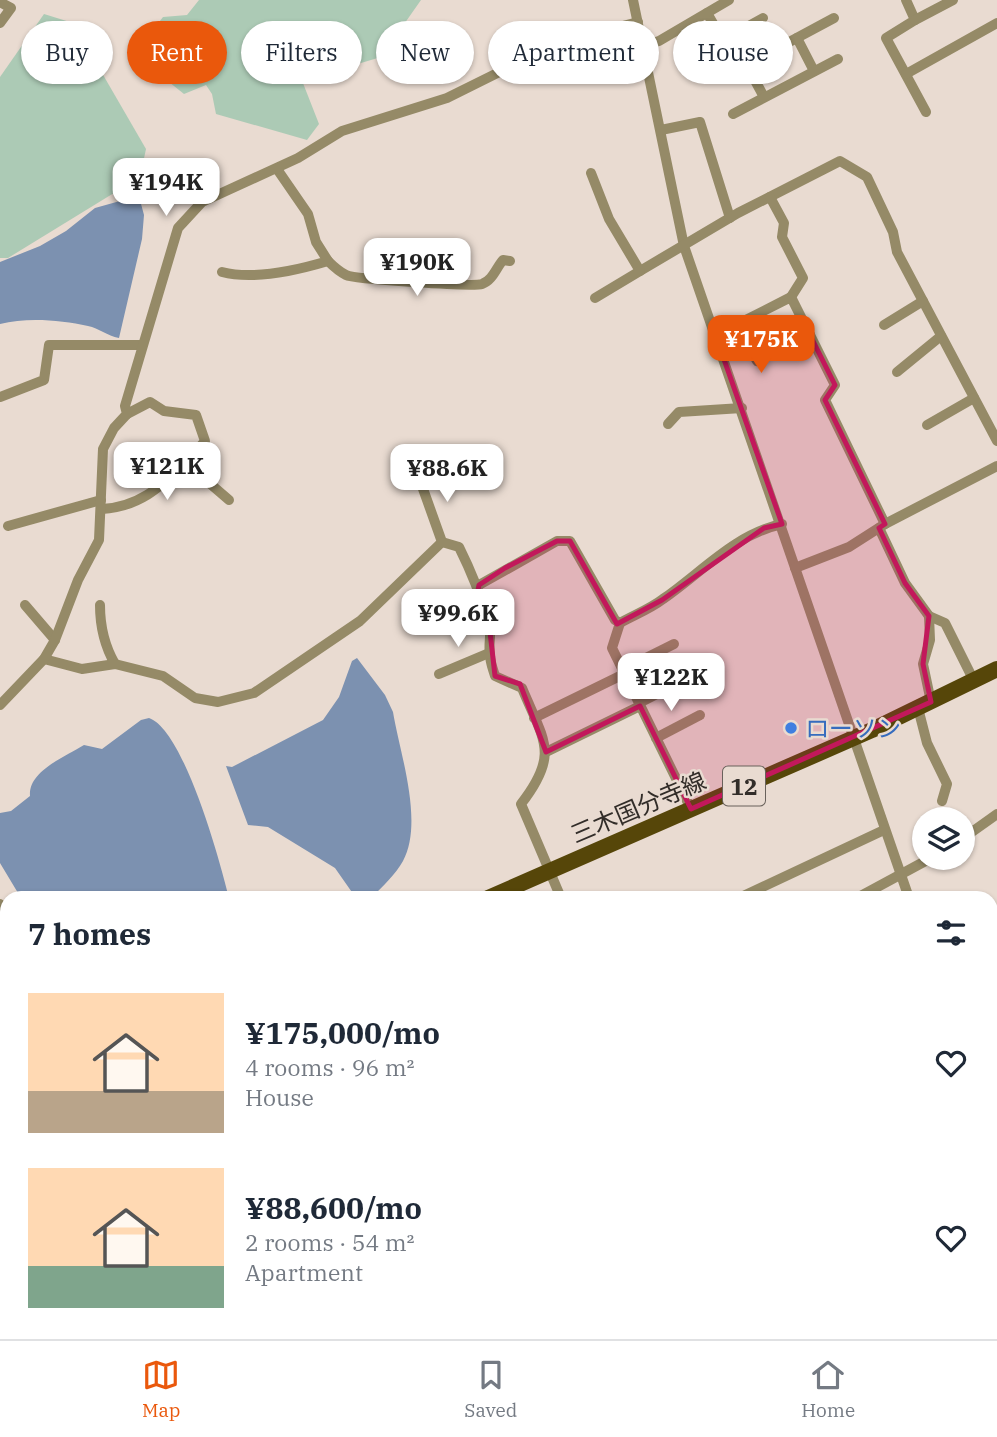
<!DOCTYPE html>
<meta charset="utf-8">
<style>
:root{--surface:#fff;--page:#f2f2f3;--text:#1f2937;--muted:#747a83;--line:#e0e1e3;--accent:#ea580c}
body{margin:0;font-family:"IBM Plex Serif","Noto Sans JP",serif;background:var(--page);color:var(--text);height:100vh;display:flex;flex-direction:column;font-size:26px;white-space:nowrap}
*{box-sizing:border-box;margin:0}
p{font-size:23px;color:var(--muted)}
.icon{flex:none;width:38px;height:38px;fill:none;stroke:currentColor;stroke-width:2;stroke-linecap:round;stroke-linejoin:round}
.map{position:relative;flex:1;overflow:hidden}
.drawer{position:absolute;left:0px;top:891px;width:998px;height:450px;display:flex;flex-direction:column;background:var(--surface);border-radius:21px 21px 0 0;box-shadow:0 2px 5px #0004}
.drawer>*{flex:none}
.banner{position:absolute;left:21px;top:21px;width:956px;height:63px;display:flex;gap:14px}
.buttons{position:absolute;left:912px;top:807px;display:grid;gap:14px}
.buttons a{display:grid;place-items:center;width:63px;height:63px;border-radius:50%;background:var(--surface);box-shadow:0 2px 5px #0004;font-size:35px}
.price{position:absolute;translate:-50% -60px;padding:0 16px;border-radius:14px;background:#fff;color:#222;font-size:23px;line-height:46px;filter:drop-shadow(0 2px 4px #0008)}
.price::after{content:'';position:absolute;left:50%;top:42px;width:21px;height:16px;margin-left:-10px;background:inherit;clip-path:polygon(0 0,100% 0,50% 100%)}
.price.current{background:var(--accent);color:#fff}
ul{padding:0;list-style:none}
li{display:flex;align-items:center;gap:21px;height:175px;padding:0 28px}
li span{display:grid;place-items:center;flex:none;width:196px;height:140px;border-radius:0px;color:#555}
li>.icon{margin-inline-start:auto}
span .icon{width:84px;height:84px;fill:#fffc;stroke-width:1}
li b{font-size:30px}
h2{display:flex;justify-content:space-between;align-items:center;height:84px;padding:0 28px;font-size:30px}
.pill{padding:0 24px;border-radius:32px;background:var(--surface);box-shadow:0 2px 5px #0004;font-size:24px;line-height:63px}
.pill.current{background:var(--accent);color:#fff}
.dock{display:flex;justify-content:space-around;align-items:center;height:98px;border-top:2px solid var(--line);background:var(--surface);font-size:19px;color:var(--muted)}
.dock a{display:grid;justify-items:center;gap:4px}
.dock .current{color:var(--accent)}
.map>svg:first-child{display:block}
</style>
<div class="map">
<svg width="997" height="1339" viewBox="0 0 997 1339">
<rect width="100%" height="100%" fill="#e9dbd1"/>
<g fill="#accab5">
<path d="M199 0H421L381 57 361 63 339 49 316 55 296 51 290 69 301 78 319 124 307 140 216 114 212 94 206 85 184 94 159 74 142 44 163 17 187 15Z"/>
<path d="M44 14 73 23 146 149 140 177 8 258H0V77Z"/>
<path d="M7 1270V1334H124L127 1339H0V1275Z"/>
<path d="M127 1334H206L207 1339H130Z"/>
<path d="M208 1334H556L561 1339H211Z"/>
</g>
<g fill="#7c91b0">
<path d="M137 189 144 215 142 239 119 338C107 336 99 328 88 326 61 320 27 317 0 324V262L40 246 66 231 95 208 120 201Z"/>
<path d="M357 658 385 695 393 712C400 754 424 822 403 861 396 874 382 887 371 898H356L335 868 268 827 248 825 226 766 232 767 323 720 339 697 352 661Z"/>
<path d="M149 718C184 730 220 861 229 898H21L0 863V813L11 811 30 796C28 771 65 757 84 745L102 749 141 720Z"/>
<path d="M0 927 7 939V1076L0 1078Z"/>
</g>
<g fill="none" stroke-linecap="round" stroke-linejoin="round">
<g stroke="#958a67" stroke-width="10">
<path d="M633 0 684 246 909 898"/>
<path d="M906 0 915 20 886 38 926 112"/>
<path d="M0 2 11 8 0 23"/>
<path d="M707 13 722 39 736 33 752 62 751 73 764 97"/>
<path d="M915 20 953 0"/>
<path d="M736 33 763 18"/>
<path d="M797 38 814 71"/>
<path d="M642 46 659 41 729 0"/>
<path d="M752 62 834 18"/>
<path d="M906 74 997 23"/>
<path d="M733 114 838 59"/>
<path d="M661 130 700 122 730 218"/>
<path d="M591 173 609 219 640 271 738 213 840 161 867 177 893 232 897 252 997 441"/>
<path d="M770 197 784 223 782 237 803 278 791 297"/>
<path d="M328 261C333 266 340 272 346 275 354 279 473 287 482 284 493 280 496 268 503 260L510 261"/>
<path d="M222 272C253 280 298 270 328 261L316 242 308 214 277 169"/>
<path d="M595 298 640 271"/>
<path d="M736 325 757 361 810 335"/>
<path d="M884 325 923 301"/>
<path d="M714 331 736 325 791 297 835 385 825 400 885 524"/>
<path d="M897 372 941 336"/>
<path d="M0 397 44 380 49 345H141"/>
<path d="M127 414 150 402 164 411 196 415 205 441 186 463"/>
<path d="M668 424 679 412 742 408"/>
<path d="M927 425 974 398"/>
<path d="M425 468 422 486 442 542"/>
<path d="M102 509C139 507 160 487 186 463L229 500"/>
<path d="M8 526 101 500"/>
<path d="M879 528 905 583 929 616 945 623 974 681"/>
<path d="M795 568 849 547 885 524 997 466"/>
<path d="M479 585 557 541H570L615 620 620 623C634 615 650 609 663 599 701 573 735 534 782 524"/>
<path d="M25 605 55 640"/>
<path d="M100 605C100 627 104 645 115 664"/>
<path d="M929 616 930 640 923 664 931 702"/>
<path d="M620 623 612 648 691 809"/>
<path d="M44 659 82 669 115 664 163 676 195 698 218 702 254 693 360 621 442 542 459 547C472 573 481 596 489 623 492 634 488 644 490 655 490 662 493 669 495 676L522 688C544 741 560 754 521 804L561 898"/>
<path d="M622 670 674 644"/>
<path d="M439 674 489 653"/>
<path d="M639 703 690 677"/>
<path d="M0 705 44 659 55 640 78 580 99 540 103 449 114 428 127 414 125 406 178 228 202 202 298 158 342 131 447 98 558 43 638 22"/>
<path d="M918 708 927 743 947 784 942 801"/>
<path d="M534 718 624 674"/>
<path d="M656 738 700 715"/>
<path d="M546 752 640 706"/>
<path d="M962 839 997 814"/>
<path d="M739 898 884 830"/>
<path d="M857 898 931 858"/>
<path d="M0 904 7 917"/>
<path d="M990 927 997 931"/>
<path d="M0 1083 7 1081"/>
<path d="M990 1118 997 1114"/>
<path d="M990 1126 997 1146"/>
<path d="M990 1211 997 1208"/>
<path d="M671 1334 672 1339"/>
<path d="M724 1334V1339"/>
<path d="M892 1334 895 1339"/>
<path d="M802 1336 805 1334"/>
</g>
<g stroke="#564609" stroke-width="16">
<path d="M488 898 872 730 997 669"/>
<path d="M0 1137 7 1132"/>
</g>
</g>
<path fill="#c2185b" fill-opacity="0.2" stroke="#c2185b" stroke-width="5" stroke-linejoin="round" d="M736 325 757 361 810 335 835 385 825 400 885 524 879 528 905 583 929 616 923 664 931 702 691 809 640 706 546 752 520 684 495 676 489 623 477 595 479 585 505 568 557 541H570L617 624 662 600 764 528 782 524 714 331Z"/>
<circle fill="#3f7fe0" stroke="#e9dbd1" stroke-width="2.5" cx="791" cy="728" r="7"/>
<g text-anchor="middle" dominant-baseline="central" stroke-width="5" stroke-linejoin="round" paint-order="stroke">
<rect fill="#e9dbd1" stroke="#69615b" stroke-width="2" x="723" y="766.5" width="42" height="39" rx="5"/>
<g font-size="23" font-weight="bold" fill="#322d29">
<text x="744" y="786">12</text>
</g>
<g font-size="24" fill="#366cbe" stroke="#e9dbd1" text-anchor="start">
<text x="805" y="728">ローソン</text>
</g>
<g font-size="24" fill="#322d29" stroke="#e9dbd1">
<text transform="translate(638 807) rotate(-23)">三木国分寺線</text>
</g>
</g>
</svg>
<div class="buttons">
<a><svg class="icon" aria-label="layers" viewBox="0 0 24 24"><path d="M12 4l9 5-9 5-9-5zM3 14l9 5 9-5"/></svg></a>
</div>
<b class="price" style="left:166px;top:218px">¥194K</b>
<b class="price" style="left:417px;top:298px">¥190K</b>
<b class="price current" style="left:761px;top:375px">¥175K</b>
<b class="price" style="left:167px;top:502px">¥121K</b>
<b class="price" style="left:447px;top:504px">¥88.6K</b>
<b class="price" style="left:458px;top:649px">¥99.6K</b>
<b class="price" style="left:671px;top:713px">¥122K</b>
<div class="banner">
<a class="pill">Buy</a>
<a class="pill current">Rent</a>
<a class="pill">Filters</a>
<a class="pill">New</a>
<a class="pill">Apartment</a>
<a class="pill">House</a>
</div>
<section class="drawer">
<h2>7 homes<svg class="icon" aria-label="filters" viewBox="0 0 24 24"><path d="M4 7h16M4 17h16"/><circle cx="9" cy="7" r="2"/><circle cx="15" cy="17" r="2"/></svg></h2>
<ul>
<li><span style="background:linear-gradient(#ffd9b3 70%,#b9a48a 0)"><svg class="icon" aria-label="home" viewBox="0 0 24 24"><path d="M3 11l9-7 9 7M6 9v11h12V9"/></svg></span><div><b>¥175,000/mo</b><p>4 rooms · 96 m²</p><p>House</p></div><svg class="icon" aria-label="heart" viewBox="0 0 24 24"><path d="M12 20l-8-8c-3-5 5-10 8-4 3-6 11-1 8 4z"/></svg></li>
<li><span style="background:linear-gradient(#ffd9b3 70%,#7fa58c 0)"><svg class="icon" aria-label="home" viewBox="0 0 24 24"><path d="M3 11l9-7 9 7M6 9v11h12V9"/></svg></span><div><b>¥88,600/mo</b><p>2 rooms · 54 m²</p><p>Apartment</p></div><svg class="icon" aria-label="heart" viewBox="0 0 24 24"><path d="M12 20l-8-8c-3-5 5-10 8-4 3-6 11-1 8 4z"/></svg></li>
</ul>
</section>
</div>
<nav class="dock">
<a class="current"><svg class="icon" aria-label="map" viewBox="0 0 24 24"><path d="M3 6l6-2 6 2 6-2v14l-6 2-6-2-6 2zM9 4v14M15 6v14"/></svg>Map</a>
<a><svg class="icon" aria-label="saved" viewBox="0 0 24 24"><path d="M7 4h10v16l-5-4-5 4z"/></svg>Saved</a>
<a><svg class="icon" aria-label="home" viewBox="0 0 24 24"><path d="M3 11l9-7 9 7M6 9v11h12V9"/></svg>Home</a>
</nav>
